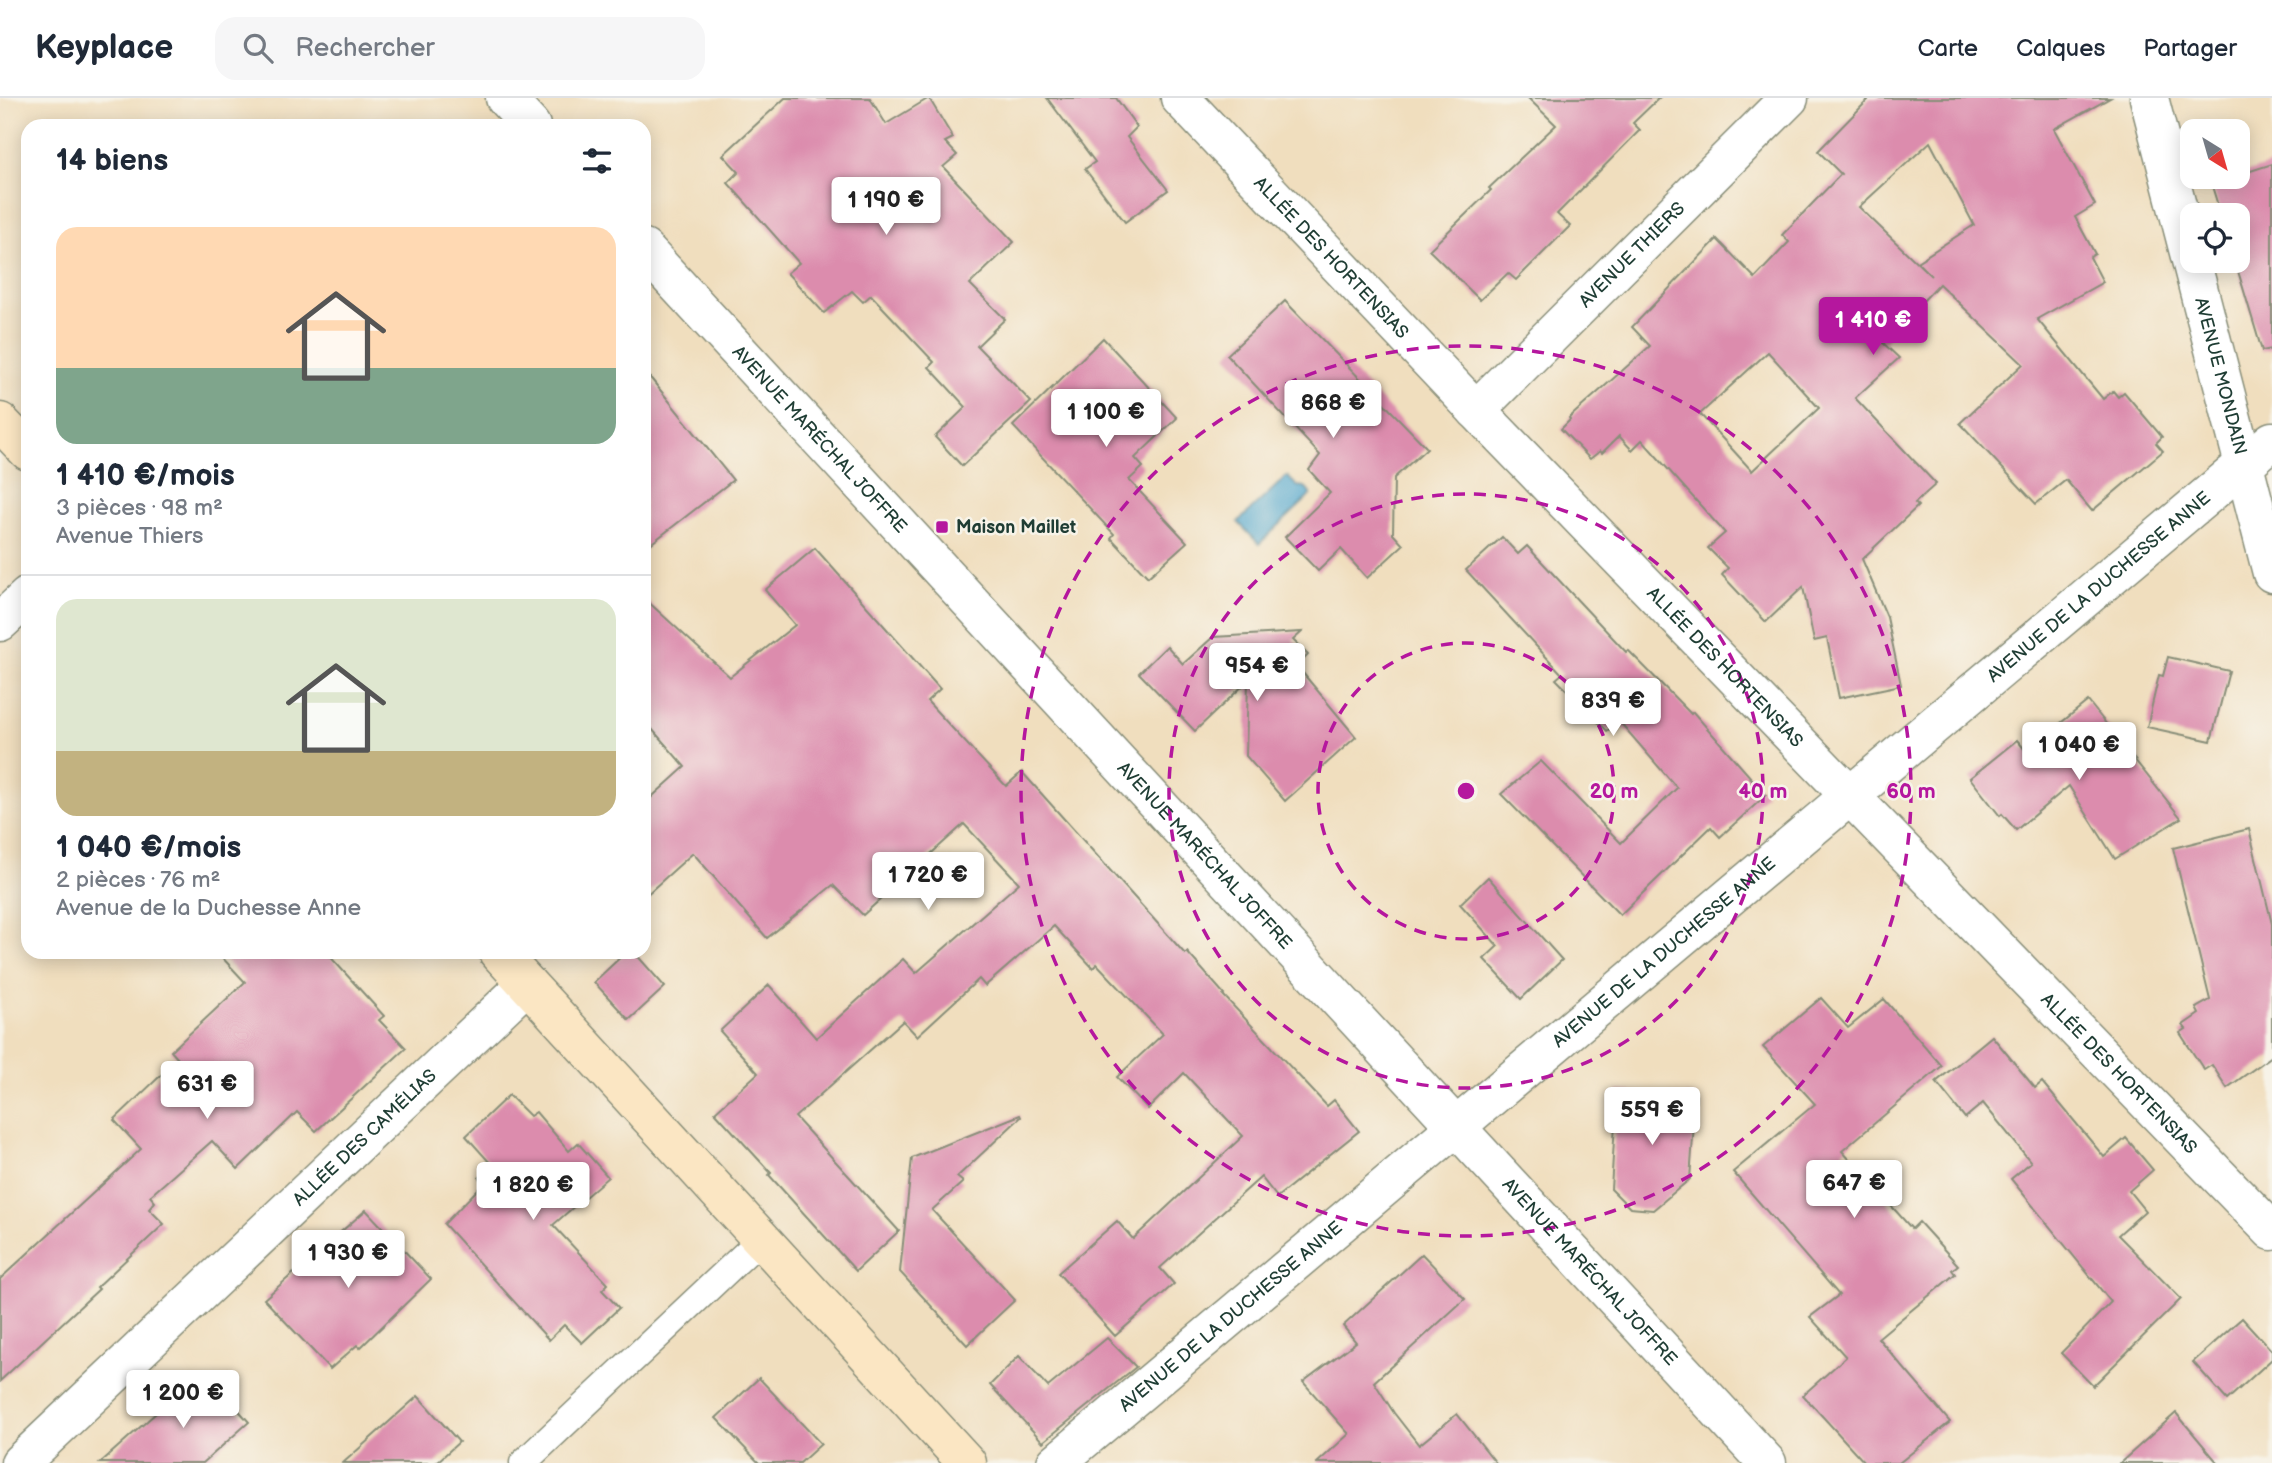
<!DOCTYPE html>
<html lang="fr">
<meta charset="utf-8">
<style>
:root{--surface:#fff;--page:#f6f6f7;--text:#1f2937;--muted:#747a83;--line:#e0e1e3;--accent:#b5179e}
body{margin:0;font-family:"Balsamiq Sans",sans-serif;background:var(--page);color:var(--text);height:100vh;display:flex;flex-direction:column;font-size:26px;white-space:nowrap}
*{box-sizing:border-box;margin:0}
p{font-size:23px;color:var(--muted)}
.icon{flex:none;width:38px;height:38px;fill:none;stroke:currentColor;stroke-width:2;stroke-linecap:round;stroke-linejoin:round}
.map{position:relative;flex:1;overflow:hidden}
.drawer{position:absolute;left:21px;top:21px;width:630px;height:840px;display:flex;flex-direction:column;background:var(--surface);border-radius:21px;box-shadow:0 4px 18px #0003}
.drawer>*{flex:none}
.needle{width:46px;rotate:143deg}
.fabs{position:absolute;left:2180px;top:21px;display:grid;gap:14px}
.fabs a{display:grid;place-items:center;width:70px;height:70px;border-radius:14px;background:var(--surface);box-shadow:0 4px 18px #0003;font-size:35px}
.price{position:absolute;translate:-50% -60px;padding:0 16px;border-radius:7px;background:#fff;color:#222;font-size:23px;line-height:46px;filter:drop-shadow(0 2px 4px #0008)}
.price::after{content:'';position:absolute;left:50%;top:42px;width:21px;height:16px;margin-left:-10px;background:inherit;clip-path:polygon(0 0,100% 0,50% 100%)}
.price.on{background:var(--accent);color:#fff}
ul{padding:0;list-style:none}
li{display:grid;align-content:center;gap:14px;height:371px;padding:0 35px}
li+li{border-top:2px solid var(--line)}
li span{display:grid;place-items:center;height:217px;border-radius:21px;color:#555}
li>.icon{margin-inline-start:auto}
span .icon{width:126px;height:126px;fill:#fffc;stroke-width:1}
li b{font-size:30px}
h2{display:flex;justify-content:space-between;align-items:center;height:84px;padding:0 35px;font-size:30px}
header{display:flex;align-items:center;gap:42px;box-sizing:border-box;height:98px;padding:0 35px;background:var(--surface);border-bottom:2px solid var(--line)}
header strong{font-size:33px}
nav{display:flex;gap:38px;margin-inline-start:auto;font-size:24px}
.search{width:490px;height:63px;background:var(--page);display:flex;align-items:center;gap:18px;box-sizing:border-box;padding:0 24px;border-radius:21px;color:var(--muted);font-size:26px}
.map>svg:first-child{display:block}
</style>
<header>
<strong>Keyplace</strong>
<div class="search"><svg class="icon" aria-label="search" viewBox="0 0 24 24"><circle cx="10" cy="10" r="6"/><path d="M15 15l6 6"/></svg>Rechercher</div>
<nav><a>Carte</a><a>Calques</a><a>Partager</a></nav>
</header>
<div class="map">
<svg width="2272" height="1365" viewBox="0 0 2272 1365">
<rect width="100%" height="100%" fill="#f7f3e8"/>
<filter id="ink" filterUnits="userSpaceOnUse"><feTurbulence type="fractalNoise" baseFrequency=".0143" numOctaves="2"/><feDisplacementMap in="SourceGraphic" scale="14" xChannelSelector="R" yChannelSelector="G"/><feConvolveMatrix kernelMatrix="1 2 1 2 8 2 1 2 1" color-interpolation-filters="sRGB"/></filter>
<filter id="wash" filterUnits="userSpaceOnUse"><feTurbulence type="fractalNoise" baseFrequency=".00686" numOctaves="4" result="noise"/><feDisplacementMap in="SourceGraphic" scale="28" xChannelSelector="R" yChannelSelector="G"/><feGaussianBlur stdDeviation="1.57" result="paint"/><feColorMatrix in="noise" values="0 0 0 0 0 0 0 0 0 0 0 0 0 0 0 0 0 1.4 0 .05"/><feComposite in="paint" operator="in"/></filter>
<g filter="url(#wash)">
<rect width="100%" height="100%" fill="#f0debe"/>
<path fill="#52a7ce" stroke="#387281" stroke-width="2" d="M1287 378 1297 388 1305 389 1311 397 1259 446 1238 424Z"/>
<g id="blocks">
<g fill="#dc8cad" fill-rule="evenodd">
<path d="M785 0H870L886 26 929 0 953 40 945 44 957 57 943 69 1014 144 970 186 1005 221 977 248 1031 304 962 368 935 339 966 309 929 269 934 264 871 197 863 204 852 193 824 215 787 175 799 165 728 85 739 74 723 57Z"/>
<path d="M1047 0H1116L1137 29 1127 39 1168 92 1125 124 1085 71 1095 64Z"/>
<path d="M1528 0H1659L1633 25 1640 32 1557 116 1570 128 1516 182 1508 175 1480 202 1429 152 1491 92 1489 90 1556 27Z"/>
<path d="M1870 0H2110L2054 31 2095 107 2075 119 2095 156 2090 159 2103 184 2037 221 2103 301 2113 293 2118 299 2124 294 2162 339 2156 345 2163 353 2092 413 2066 382 2036 406 1960 325 2023 266 1939 186 1883 245 1899 260 1855 300 1936 386 1915 405 1918 408 1862 461 1887 519 1901 587 1839 600 1827 540 1814 543 1803 489 1766 524 1722 477 1728 470 1708 450 1725 435 1642 342 1632 352 1619 338 1602 355 1600 353 1590 361 1561 331 1570 322 1569 320 1650 248 1632 229 1717 141 1755 180 1789 144 1782 137 1841 76 1818 53ZM1930 44 1974 127 1917 164 1931 178 1859 109ZM1768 254 1819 310 1752 373 1700 316Z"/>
<path d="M2272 66V251L2262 253 2235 163H2238V117H2221L2211 85 2238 79V77Z"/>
<path d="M1285 203 1427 350 1394 380 1393 436 1403 447 1367 480 1341 451 1318 473 1285 439 1330 395 1309 372 1320 357 1227 257Z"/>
<path d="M1103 240 1177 320 1135 360 1143 369 1129 382 1187 444 1148 479 1111 440 1114 436 1013 328Z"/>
<path d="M644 272 733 382 644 451Z"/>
<path d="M1502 439 1518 456 1527 448 1626 554 1628 552 1691 616 1693 614 1766 697 1720 739 1711 729 1620 817 1501 696 1541 663 1621 745 1677 690 1619 623 1607 633 1556 581 1562 576 1466 472Z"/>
<path d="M815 450 940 591 927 603 1006 688 1022 674 1185 856 1187 854 1224 896 1223 897 1327 1008 1334 1002 1359 1033 1277 1099 1261 1079 1160 1170 1174 1186 1115 1238 1058 1175 1117 1123 1133 1141 1243 1038 1184 975 1148 1011 1117 979 1163 936 1097 866 1093 870 1054 828 985 888 979 881 917 938 903 923 795 1019 899 1133 856 1173 769 1077 771 1075 715 1014 758 975 720 933 769 887 816 940 903 861 916 875 1019 785 964 726 863 817 833 787 767 840 693 755 644 799V706L685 669 644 622V500L730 579 795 527 765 492Z"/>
<path d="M1302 534 1293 542 1308 557 1297 568 1356 639 1285 703 1246 658 1248 583 1195 633 1139 575 1167 548 1183 566 1213 539Z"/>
<path d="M2168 559 2229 573 2211 643 2147 629 2159 577 2163 578Z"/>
<path d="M2088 603 2181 720 2115 761 2069 688 2016 732 2002 716 2000 718 1970 680 2017 642 2026 653Z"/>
<path d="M2249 731 2272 826V958L2227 990 2212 967 2204 972 2180 935 2186 931 2183 927 2199 916 2196 910 2210 902 2173 750Z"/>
<path d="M1488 779 1562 862 1521 901 1484 861 1498 848 1460 806Z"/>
<path d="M217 854H326L384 918 379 922 406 950 316 1033 297 1014 238 1071 212 1043 150 1098 155 1104 149 1111 164 1126 97 1189 99 1191 0 1283V1181L141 1051 114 1022 178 961 171 953 245 884Z"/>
<path d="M626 854H634L665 889 629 922 594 884Z"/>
<path d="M1821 900 1848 930 1884 901 1942 968 1842 1053 1912 1131 1919 1124 1958 1167 1952 1172 1955 1176 1878 1240 1950 1324 1899 1365H1865L1803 1297 1846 1259 1810 1219 1839 1197 1733 1074 1815 1006 1763 949Z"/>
<path d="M1992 938 2035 990 2042 984 2104 1059 2126 1040 2153 1072 2129 1093 2145 1113 2118 1137 2181 1201 2093 1288 2061 1255 2111 1204 2011 1081 2031 1064 1983 1005 1965 1020 1936 984Z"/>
<path d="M1617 993 1696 998 1690 1081 1653 1112 1630 1110 1611 1091Z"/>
<path d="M509 997 530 1018 536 1014 569 1053 578 1045 608 1079 553 1127 608 1186 602 1192 619 1210 582 1245 564 1227 549 1242 444 1126 483 1086 479 1080 492 1067 466 1038Z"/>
<path d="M1020 1017 1021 1019 957 1079 963 1084 932 1112 1015 1202 967 1247 900 1174 912 1060Z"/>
<path d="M366 1112 431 1181 360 1250 357 1247 330 1271 264 1201Z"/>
<path d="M1422 1156 1465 1201 1374 1284 1394 1315 1419 1347 1457 1316 1496 1365H1317L1349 1336 1303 1284 1356 1244 1343 1228Z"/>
<path d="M2242 1220 2272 1253V1261L2227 1302 2193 1264Z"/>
<path d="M1107 1240 1136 1269 1043 1344 990 1287 1019 1258 1048 1289Z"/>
<path d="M759 1280 821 1346 800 1365H759L716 1320Z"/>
<path d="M192 1283 206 1299 218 1289 249 1324 203 1365H100Z"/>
<path d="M418 1298 459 1344 436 1365H343Z"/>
<path d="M2176 1315 2218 1365H2120Z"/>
</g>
</g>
</g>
<g filter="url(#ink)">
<use href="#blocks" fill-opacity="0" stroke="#888e79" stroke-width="2"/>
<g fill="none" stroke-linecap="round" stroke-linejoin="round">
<defs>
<path id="lane" d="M523 1365 761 1141"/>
<g id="street">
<path d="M505 0 531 28"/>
<path id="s1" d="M1180 0 1476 312 2272 1133"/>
<path id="s2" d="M2149 0 2272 475"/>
<path id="s3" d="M644 151 1767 1365"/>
<path id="s4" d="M1476 312 1789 0"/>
<path d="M0 524 28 498"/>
<path id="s5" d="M20 1365 527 886"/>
<path id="s6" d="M1056 1365 2272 343"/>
</g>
<g id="secondary">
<path d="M0 324 28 353"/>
<path d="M498 854 967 1365"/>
</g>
</defs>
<use href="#lane" stroke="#888e79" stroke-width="29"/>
<use href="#street" stroke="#888e79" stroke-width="41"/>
<use href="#secondary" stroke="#888e79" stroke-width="41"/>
<use href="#lane" stroke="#fff" stroke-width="26"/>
<use href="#street" stroke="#fff" stroke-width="38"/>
<use href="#secondary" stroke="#fbe6c3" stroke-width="38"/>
</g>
</g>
<g fill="none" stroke="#b5179e" stroke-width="3.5" stroke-dasharray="12 9">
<circle cx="1466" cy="693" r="148"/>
<circle cx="1466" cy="693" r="297"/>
<circle cx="1466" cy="693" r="445"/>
</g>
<rect fill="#b5179e" stroke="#f7f3e8" stroke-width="2.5" x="935" y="422" width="14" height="14" rx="3.5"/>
<g text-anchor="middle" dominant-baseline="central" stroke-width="5" stroke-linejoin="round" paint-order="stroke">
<g font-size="18" fill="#1f3d34" stroke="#f7f3e8">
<text stroke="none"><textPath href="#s4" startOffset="220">AVENUE THIERS</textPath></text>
<text stroke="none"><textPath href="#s1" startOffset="220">ALLÉE DES HORTENSIAS</textPath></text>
<text stroke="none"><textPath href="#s2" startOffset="287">AVENUE MONDAIN</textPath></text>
<text stroke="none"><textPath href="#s3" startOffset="259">AVENUE MARÉCHAL JOFFRE</textPath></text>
<text stroke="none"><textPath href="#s6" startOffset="1362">AVENUE DE LA DUCHESSE ANNE</textPath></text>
<text stroke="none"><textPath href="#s1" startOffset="788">ALLÉE DES HORTENSIAS</textPath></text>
<text stroke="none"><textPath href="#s3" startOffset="826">AVENUE MARÉCHAL JOFFRE</textPath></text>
<text stroke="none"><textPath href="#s6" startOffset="794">AVENUE DE LA DUCHESSE ANNE</textPath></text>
<text stroke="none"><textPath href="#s1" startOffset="1354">ALLÉE DES HORTENSIAS</textPath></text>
<text stroke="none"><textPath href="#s5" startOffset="474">ALLÉE DES CAMÉLIAS</textPath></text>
<text stroke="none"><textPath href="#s3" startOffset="1393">AVENUE MARÉCHAL JOFFRE</textPath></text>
<text stroke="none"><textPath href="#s6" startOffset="228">AVENUE DE LA DUCHESSE ANNE</textPath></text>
</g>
<g font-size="18" font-weight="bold" fill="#1f3d34" stroke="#f7f3e8" text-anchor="start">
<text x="956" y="429">Maison Maillet</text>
</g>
</g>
<circle cx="1466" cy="693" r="10" fill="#b5179e" stroke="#f7f3e8" stroke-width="3.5"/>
<g font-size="21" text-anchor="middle" font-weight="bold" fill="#b5179e" stroke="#f7f3e8" stroke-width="5" stroke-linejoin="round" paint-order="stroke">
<text x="1614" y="700">20 m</text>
<text x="1763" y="700">40 m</text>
<text x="1911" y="700">60 m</text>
</g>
</svg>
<div class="fabs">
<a><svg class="needle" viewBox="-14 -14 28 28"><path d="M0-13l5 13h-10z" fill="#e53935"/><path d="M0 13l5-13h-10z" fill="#747a83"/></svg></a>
<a><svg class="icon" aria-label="locate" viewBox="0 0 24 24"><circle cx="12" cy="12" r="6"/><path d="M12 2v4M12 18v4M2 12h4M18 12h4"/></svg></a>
</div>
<b class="price" style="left:886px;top:139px">1 190 €</b>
<b class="price on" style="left:1873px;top:259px">1 410 €</b>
<b class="price" style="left:1333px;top:342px">868 €</b>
<b class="price" style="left:1106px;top:351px">1 100 €</b>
<b class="price" style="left:1257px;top:605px">954 €</b>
<b class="price" style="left:1613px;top:640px">839 €</b>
<b class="price" style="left:2079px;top:684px">1 040 €</b>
<b class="price" style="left:928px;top:814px">1 720 €</b>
<b class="price" style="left:207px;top:1023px">631 €</b>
<b class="price" style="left:1652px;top:1049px">559 €</b>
<b class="price" style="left:1854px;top:1122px">647 €</b>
<b class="price" style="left:533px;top:1124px">1 820 €</b>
<b class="price" style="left:348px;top:1192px">1 930 €</b>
<b class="price" style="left:183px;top:1332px">1 200 €</b>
<section class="drawer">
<h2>14 biens<svg class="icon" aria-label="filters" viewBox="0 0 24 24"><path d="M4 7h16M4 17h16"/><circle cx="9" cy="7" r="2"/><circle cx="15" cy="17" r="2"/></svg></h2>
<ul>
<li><span style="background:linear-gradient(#ffd9b3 65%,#7fa58c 0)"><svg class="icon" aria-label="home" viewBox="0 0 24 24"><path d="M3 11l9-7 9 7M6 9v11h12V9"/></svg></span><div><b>1 410 €/mois</b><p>3 pièces · 98 m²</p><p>Avenue Thiers</p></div></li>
<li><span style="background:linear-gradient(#dfe7d0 70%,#c2b280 0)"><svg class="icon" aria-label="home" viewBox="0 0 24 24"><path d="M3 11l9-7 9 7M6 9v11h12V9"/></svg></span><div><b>1 040 €/mois</b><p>2 pièces · 76 m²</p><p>Avenue de la Duchesse Anne</p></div></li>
</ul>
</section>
</div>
